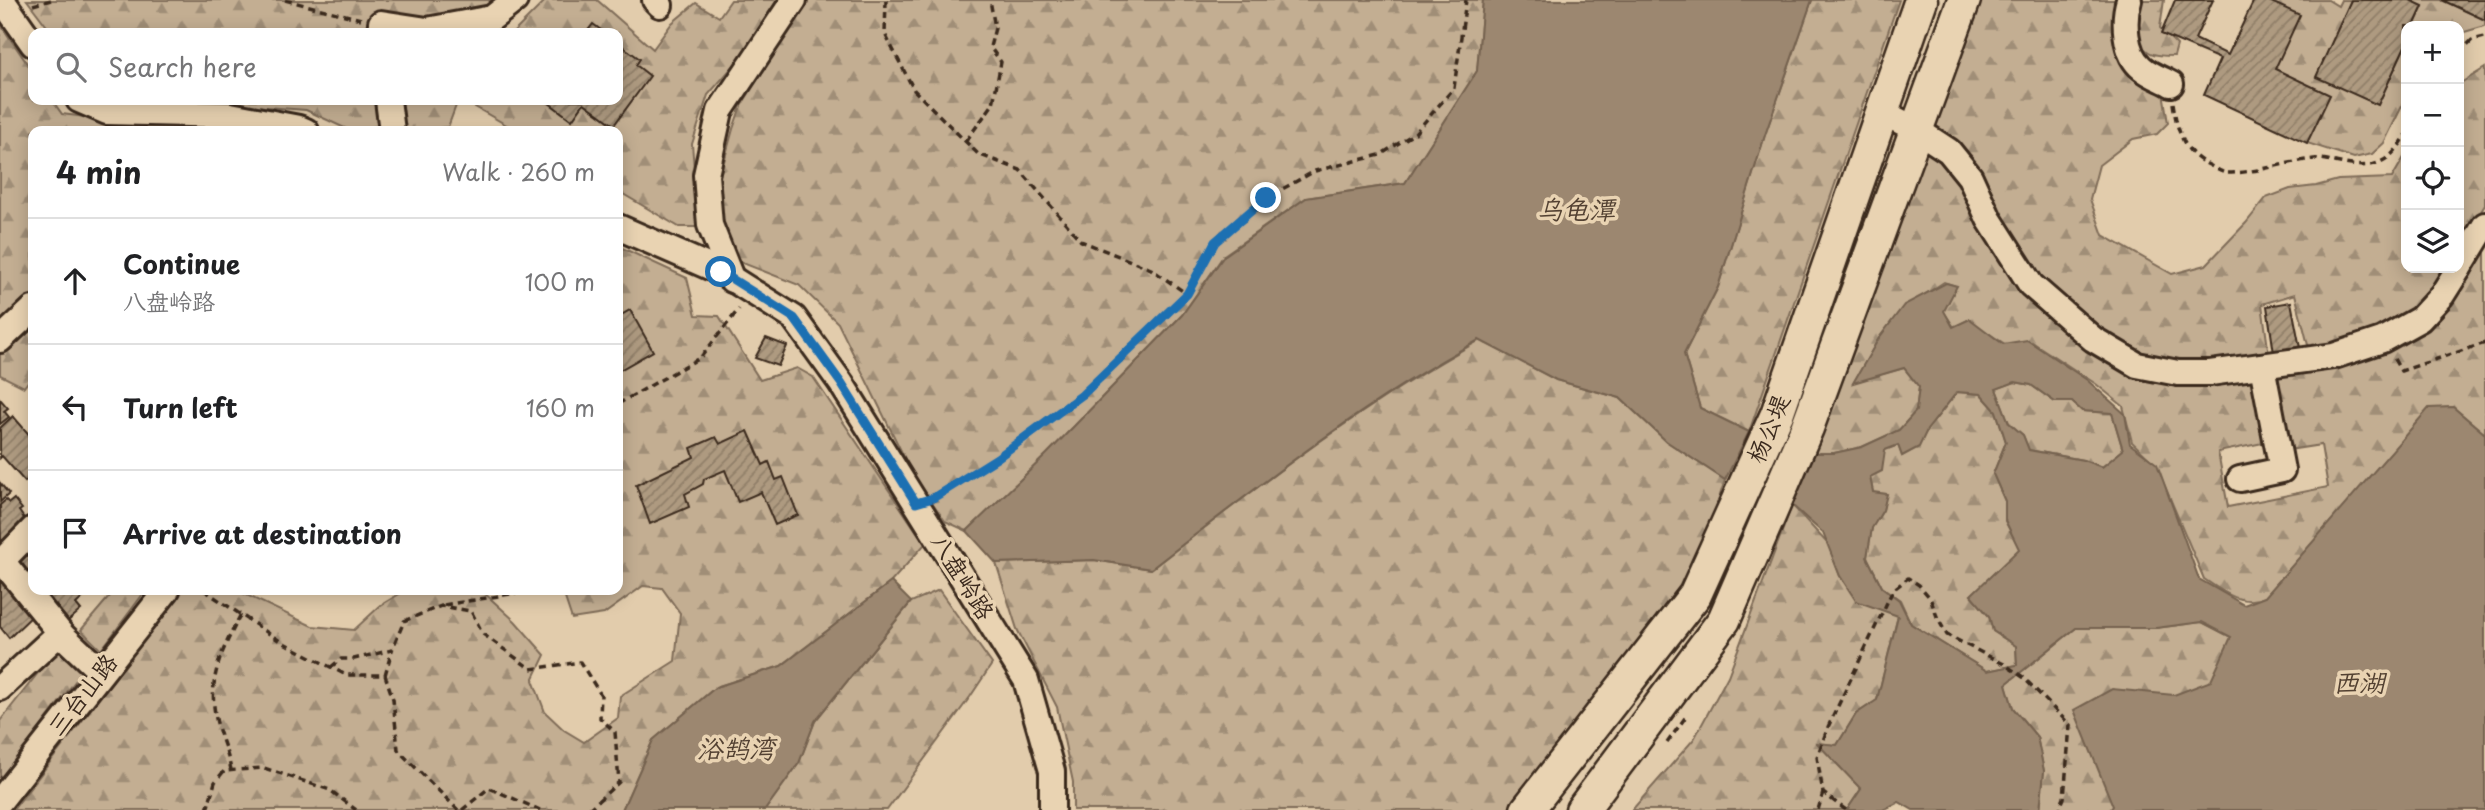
<!DOCTYPE html>
<meta charset="utf-8">
<style>
body{margin:0;font-family:"Playpen Sans","LXGW WenKai TC",sans-serif;background:#f2f2f2;color:#202124}
.controls{position:absolute;right:21px;top:21px;display:grid;overflow:hidden;border-radius:14px;box-shadow:0 4px 18px #0003}
.controls button{width:63px;height:63px;display:grid;place-items:center;padding:0;border:0;border-bottom:2px solid #e0e0e0;background:#fff;color:#202124;font:35px sans-serif}
.stop{position:absolute;width:21px;height:21px;margin:-16px;border:5px solid #1f6fb2;border-radius:50%;background:#fff}
.stop.end{background:#1f6fb2;border-color:#fff;box-shadow:0 2px 7px #0008}
.list{margin:0;padding:0;list-style:none}
h2{display:flex;justify-content:space-between;align-items:center;height:91px;margin:0;padding:0 28px;font-size:30px}
h2 small{font-size:23px;font-weight:400;color:#757577}
.list li{display:grid;grid-template-columns:46px 1fr auto;gap:21px;align-items:center;box-sizing:border-box;height:126px;padding:0 28px;border-top:2px solid #e0e0e0}
.list b{display:block;font-size:26px;white-space:nowrap}
.list p{margin:0;font-size:23px;white-space:nowrap;color:#757577}
.list em{font-size:23px;font-style:normal;color:#757577}
.icon{flex:none;width:38px;height:38px;fill:none;stroke:currentColor;stroke-width:2;stroke-linecap:round;stroke-linejoin:round}
.map{position:relative;flex:none;width:2485px;height:810px;overflow:hidden}
.search{position:absolute;background:#fff;box-shadow:0 4px 18px #0003;left:28px;top:28px;width:595px;height:77px;display:flex;align-items:center;gap:18px;box-sizing:border-box;padding:0 24px;border-radius:14px;color:#757577;font-size:26px}
.panel{position:absolute;background:#fff;box-shadow:0 4px 18px #0003;left:28px;top:126px;width:595px;height:469px;border-radius:14px}
.map>svg:first-child{display:block}
</style>
<div class="map">
<svg width="2485" height="810" viewBox="0 0 2485 810">
<defs>
<pattern id="forest-firs" width="22" height="20" patternUnits="userSpaceOnUse" patternTransform="scale(1.75)"><rect width="22" height="20" fill="#c3ae92"/><path d="M5 1l3.5 6h-7zM16 11l3.5 6h-7z" fill="#a08e77"/></pattern>
<pattern id="building-hatch" width="6" height="6" patternUnits="userSpaceOnUse" patternTransform="scale(1.75)"><rect width="6" height="6" fill="#ae9a80"/><path d="M-1 1l2-2M0 6l6-6M5 7l2-2" fill="none" stroke="#8f7e68"/></pattern>
</defs>
<rect width="100%" height="100%" fill="#e2ccac"/>
<filter id="ink" filterUnits="userSpaceOnUse"><feTurbulence type="fractalNoise" baseFrequency=".0143" numOctaves="2"/><feDisplacementMap in="SourceGraphic" scale="14" xChannelSelector="R" yChannelSelector="G"/><feConvolveMatrix kernelMatrix="1 2 1 2 8 2 1 2 1" color-interpolation-filters="sRGB"/></filter>
<g filter="url(#ink)">
<!-- forest -->
<g fill="url(#forest-firs)" stroke="#7f6c58" stroke-width="2">
<path d="M27 0H498L485 33H52Z"/>
<path d="M546 0H597L653 49 672 23 696 3 719 17 731 0H777L742 56 708 95 692 144 699 227H679L618 191V131H517L463 100H618V33H513Z"/>
<path d="M808 0H1483L1477 71 1405 183 1306 198 1224 255 1182 315 1047 454 967 531 945 521 913 475 838 323 799 285 735 260 721 217 720 176 733 129 741 106Z"/>
<path d="M1812 0H1899L1749 432 1700 408 1684 354 1718 287 1765 135Z"/>
<path d="M1973 0H2120L2119 3 2163 92 2168 123 2157 134 2133 139 2099 165 2090 199 2103 235 2172 274 2206 265 2246 223 2266 198 2290 189 2316 186 2338 180 2392 178 2406 154V268H2446C2439 278 2433 291 2425 301 2400 332 2346 341 2309 349L2295 294 2262 304 2269 356 2179 364 2152 359 2104 336 2043 289 1926 129Z"/>
<path d="M2136 0H2164L2160 28 2177 45 2174 56C2153 56 2148 55 2135 38Z"/>
<path d="M2267 0H2328L2338 6 2341 0H2351L2317 76 2378 105 2406 44V98L2384 143 2372 154 2354 158 2307 143 2329 95 2275 69Z"/>
<path d="M2410 0H2442L2485 20V26L2461 33 2459 26H2414L2423 7Z"/>
<path d="M0 24 33 72V100H52L62 114 111 120 107 131H33V375L24 387 0 375Z"/>
<path d="M2485 68V205L2459 247V84Z"/>
<path d="M173 100H458L448 127 411 131H351L306 110Z"/>
<path d="M1916 144 1945 156 2033 299 2078 343 2097 355 2256 377 2268 442 2218 452 2228 507 2328 487 2321 445 2288 450 2272 378 2279 373 2410 336 2431 325 2485 244V434L2453 407 2429 409 2265 597C2242 607 2223 592 2204 579L2156 465 2132 442 2123 406 2096 384 2032 342 2008 346 1968 320 1954 327 1942 309 1956 286 1944 282 1901 310 1879 338 1854 382 1904 368 1919 387 1916 411 1899 430 1862 447 1834 453H1806Z"/>
<path d="M618 246 687 278 696 315 719 316 760 380 797 368 813 377 925 544 891 582 781 666 716 687 653 740 622 810H13L183 590H236L312 626 354 630 381 605 406 590H481L515 621 545 655 533 680 545 712 564 730 584 742 618 718 620 696 675 661 680 613 662 588 643 586 604 614 572 619 565 598 570 590H618Z"/>
<path d="M1480 340 1556 380 1620 398 1666 441 1725 480 1710 526 1685 592 1512 810H1073V782L1057 707 1017 629 996 563 1094 560 1151 569C1257 487 1362 404 1480 340Z"/>
<path d="M2015 382 2031 385 2055 402H2072L2082 411 2112 413 2123 450 2102 467 2083 460 2029 450 2023 435 2009 423 1996 389Z"/>
<path d="M1957 392 1981 394 1996 411 2006 442 1993 474 2005 501V521L2020 549 1971 595 1989 616 1993 631 2016 646 2017 665 1987 671 1911 624 1900 600 1882 587 1867 557 1872 527 1883 510 1886 494 1873 493 1870 477 1885 450 1898 445 1902 456 1918 447 1927 430Z"/>
<path d="M1792 505 1828 544 1840 576 1898 616 1877 700 1856 714 1837 745 1818 744 1861 789 1847 810H1632L1694 739 1728 676Z"/>
<path d="M115 590H146L101 650 81 630Z"/>
<path d="M939 590 992 664 970 697 887 810H765L799 763 815 721 911 602Z"/>
<path d="M2202 622 2231 637 2233 693 2132 810H2040L2044 771 2037 737 2013 708 2006 684 2076 628H2156Z"/>
<path d="M57 649 82 672 0 781V721Z"/>
</g>
<!-- water -->
<g fill="#9c8770" stroke="#75624f" stroke-width="2" fill-rule="evenodd">
<path d="M1483 0H1812L1765 135 1718 287 1684 354 1700 408 1749 432 1725 480 1666 441 1620 398 1556 380 1479 340C1362 403 1257 487 1151 569L1094 560 996 563 967 531 1047 454 1182 315 1224 256 1306 198 1405 183 1477 71Z"/>
<path d="M1946 283 1957 286 1944 311 1953 327 1970 319 2003 344 2027 340 2087 380 2125 414 2130 444 2157 464 2199 579 2244 605 2265 597 2429 408 2453 407 2485 434V810H2110L2113 806 2074 710 2112 689 2174 695 2211 681 2231 637 2202 622 2156 628H2076L2006 684 2013 708 2037 737 2044 771 2040 810H1913L1899 802 1883 810H1847L1861 789 1817 743 1837 745 1856 714 1877 700 1898 616 1856 601 1840 576 1823 533 1783 497 1806 453H1834L1862 447 1899 430 1916 411 1919 387 1904 368 1853 383 1879 338 1904 305ZM2015 382 2031 385 2055 402H2072L2082 411 2112 413 2123 450 2102 467 2083 460 2029 450 2023 435 2009 423 1996 389ZM1957 392 1981 394 1996 411 2006 442 1993 474 2005 501V520L2019 549 1971 595 1989 616 1993 631 2016 646 2017 665 1987 671 1911 624 1899 600 1882 587 1867 557 1872 528 1883 510 1887 494 1873 492 1870 477 1882 471 1885 450 1898 445 1902 456 1919 447 1927 430Z"/>
<path d="M891 582 911 602 815 721 799 763 765 810H622L653 740 716 687 781 666Z"/>
</g>
<!-- building -->
<g fill="url(#building-hatch)" stroke="#3b2a1e" stroke-width="2">
<path d="M2175 0H2213L2195 39 2228 55 2254 0H2267L2300 15 2275 69 2330 95 2307 143 2204 95 2220 59 2161 34Z"/>
<path d="M2351 0H2410L2423 6 2414 26H2406V44L2378 105 2316 77Z"/>
<path d="M2442 0H2485V20Z"/>
<path d="M593 24 605 33H586Z"/>
<path d="M618 43 640 59 636 65 650 76 614 125 584 103 572 120 545 100H618Z"/>
<path d="M2291 302 2300 348 2274 353 2267 306Z"/>
<path d="M630 310 653 351 618 371V317Z"/>
<path d="M766 338 787 346 778 366 755 358Z"/>
<path d="M0 399 8 408 4 411 9 417 0 424Z"/>
<path d="M13 416 33 439V474L25 482 2 456 0 458V428Z"/>
<path d="M748 431 763 465 769 462 776 480 783 477 798 515 775 525 761 492 738 502 725 470 704 479 703 484 685 494 689 507 650 524 636 485 694 457 691 448 716 437 720 444Z"/>
<path d="M0 483 9 494 0 502Z"/>
<path d="M14 499 22 509 19 511 26 521 1 542 0 505 6 500 9 503Z"/>
<path d="M33 548V579L18 561Z"/>
<path d="M2 581 32 616 9 638 0 627V582Z"/>
<path d="M42 590H91L76 604 81 610 68 621Z"/>
</g>
<g fill="none" stroke-linecap="round" stroke-linejoin="round">
<!-- minor casing -->
<g stroke="#3b2a1e" stroke-width="30">
<g id="minor">
<path d="M2 0 33 44"/>
<path d="M655 0 660 5"/>
<path d="M2129 0C2123 19 2124 54 2142 68 2150 75 2162 79 2171 84"/>
<path d="M381 23 427 30 492 18 515 0"/>
<path d="M79 100 107 112 230 115 299 128 306 131"/>
<path d="M388 100 392 131"/>
<path d="M1882 112 1917 130 1949 151 1970 177 1989 219 2031 285 2093 339 2137 365 2178 373H2210L2334 356 2382 340 2420 319 2442 295 2459 268"/>
<path d="M618 227 721 272 794 318 841 383 1026 680 1052 771V810"/>
<path d="M2459 268 2485 225"/>
<path d="M732 280 710 225 706 175 720 111 794 0"/>
<path d="M0 340 33 309"/>
<path d="M2240 479 2282 470 2262 366"/>
<path d="M33 529 2 561 62 635"/>
<path d="M0 688 51 641 62 635 101 672"/>
<path d="M0 801 167 590"/>
</g>
</g>
<!-- major casing -->
<g stroke="#3b2a1e" stroke-width="37">
<g id="major">
<path d="M1527 810 1695 595 1777 414 1921 0"/>
<path d="M1582 810 1724 620 1807 428 1964 0"/>
</g>
</g>
<!-- path -->
<g stroke="#3b2a1e" stroke-width="3.5" stroke-dasharray="7 5" stroke-linecap="butt">
<path d="M285 0 361 19"/>
<path d="M886 0 885 34 914 90 978 154 1020 170 1081 241 1151 269 1187 294"/>
<path d="M33 5 51 0"/>
<path d="M2459 53 2472 40 2485 37"/>
<path d="M2173 103C2177 130 2183 153 2209 165 2215 168 2222 173 2228 173 2257 173 2285 162 2314 159 2323 158 2330 161 2340 163 2372 170 2390 164 2406 135"/>
<path d="M966 141 993 104 1001 62 990 47 995 28 990 0"/>
<path d="M2394 359 2401 371 2485 343"/>
<path d="M618 404 701 357 739 309"/>
<path d="M937 495 997 458 1082 395 1187 294 1215 242 1266 198 1315 171 1380 155 1415 133 1454 88 1466 0"/>
<path d="M204 590 280 641 346 675H385L393 699 398 750 458 810"/>
<path d="M444 605 522 592 523 590"/>
<path d="M331 667 341 659H354L392 650 404 621 441 606 471 611 483 634 531 669 580 662 601 695 600 718 615 732 619 782 588 810"/>
<path d="M385 675 392 650"/>
<path d="M1667 743 1687 715"/>
<path d="M231 770C228 753 221 739 217 723 206 679 222 651 241 614"/>
<path d="M207 810 215 782 224 771 264 768 330 790 356 810"/>
<path d="M462 810 489 788 540 810"/>
<path d="M1818 810 1823 793"/>
<path d="M1846 810 1823 793 1817 757 1828 727 1893 590 1908 578 1919 585 1930 598 1938 619 1947 635 2004 664 2023 677 2070 725 2064 798 2059 810"/>
</g>
<!-- minor -->
<use href="#minor" stroke="#e9d3b2" stroke-width="24"/>
<!-- major -->
<use href="#major" stroke="#e9d3b2" stroke-width="32"/>
</g>
</g>
<g fill="none" stroke-linecap="round" stroke-linejoin="round" filter="url(#ink)">
<!-- route -->
<path stroke="#1f6fb2" stroke-width="9" d="M721 272 794 318 841 383 916 503 933 498 997 458 1082 395 1187 294 1215 242 1266 198"/>
</g>
<g text-anchor="middle" stroke-width="7" stroke-linejoin="round" paint-order="stroke">
<!-- street labels -->
<g font-size="24" fill="#3b2a1e" stroke="#e9d3b2">
<text transform="translate(1769 429) rotate(-67)" y="8">杨公堤</text>
<text transform="translate(962 577) rotate(58)" y="8">八盘岭路</text>
<text transform="translate(83 695) rotate(-52)" y="8">三台山路</text>
</g>
<!-- water labels -->
<g font-size="26" font-style="italic" fill="#534132" stroke="#e9d3b2">
<text x="1576" y="219">乌龟潭</text>
<text x="2359" y="692">西湖</text>
<text x="736" y="758">浴鹄湾</text>
</g>
</g>
</svg>
<div class="controls">
<button>+</button>
<button>−</button>
<button><svg class="icon" aria-label="locate" viewBox="0 0 24 24"><circle cx="12" cy="12" r="6"/><path d="M12 2v4M12 18v4M2 12h4M18 12h4"/></svg></button>
<button><svg class="icon" aria-label="layers" viewBox="0 0 24 24"><path d="M12 4l9 5-9 5-9-5zM3 14l9 5 9-5"/></svg></button>
</div>
<div class="stop" style="left:721px;top:272px"></div>
<div class="stop end" style="left:1266px;top:198px"></div>
<div class="search"><svg class="icon" aria-label="search" viewBox="0 0 24 24"><circle cx="10" cy="10" r="6"/><path d="M15 15l6 6"/></svg>Search here</div>
<section class="panel">
<h2>4 min<small>Walk · 260 m</small></h2>
<ul class="list">
<li><svg class="icon" aria-label="ahead" viewBox="0 0 24 24"><path d="M12 20V5M6 11l6-6 6 6"/></svg><div><b>Continue</b><p>八盘岭路</p></div><em>100 m</em></li>
<li><svg class="icon" aria-label="left" viewBox="0 0 24 24"><path d="M17 20v-9H6M10 6l-5 5 5 5"/></svg><div><b>Turn left</b></div><em>160 m</em></li>
<li><svg class="icon" aria-label="arrive" viewBox="0 0 24 24"><path d="M6 21V4h12l-3 4 3 4H6"/></svg><div><b>Arrive at destination</b></div></li>
</ul>
</section>
</div>
